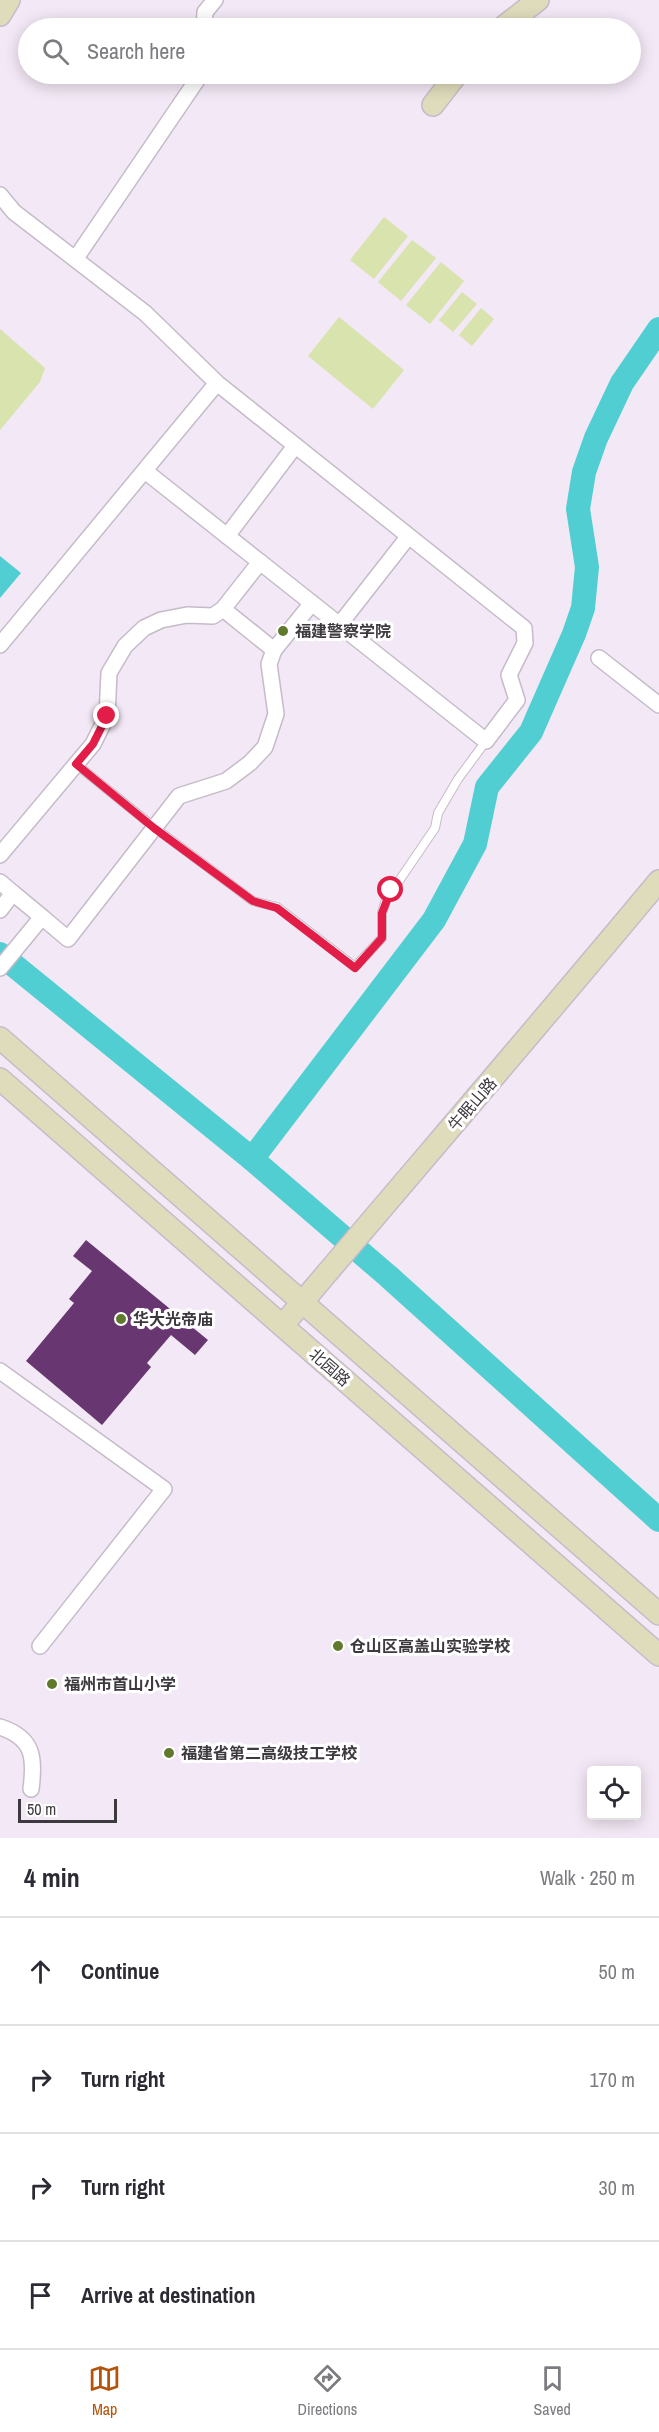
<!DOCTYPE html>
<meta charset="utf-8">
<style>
body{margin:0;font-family:"Archivo Narrow","Noto Sans SC",sans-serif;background:#f2f2f3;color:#2b2b33}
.controls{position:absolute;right:18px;bottom:18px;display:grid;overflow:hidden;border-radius:6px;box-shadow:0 3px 15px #0003}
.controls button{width:54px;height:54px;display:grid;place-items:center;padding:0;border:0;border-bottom:2px solid #e1e1e2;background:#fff;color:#2b2b33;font:30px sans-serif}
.scale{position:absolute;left:18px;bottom:15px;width:99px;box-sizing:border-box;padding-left:6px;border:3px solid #3e393e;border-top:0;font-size:16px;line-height:21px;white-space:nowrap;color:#3e393e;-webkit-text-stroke:4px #fff;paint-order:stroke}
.stop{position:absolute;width:18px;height:18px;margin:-14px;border:4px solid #e11d48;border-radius:50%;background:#fff}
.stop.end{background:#e11d48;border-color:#fff;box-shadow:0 2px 6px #0008}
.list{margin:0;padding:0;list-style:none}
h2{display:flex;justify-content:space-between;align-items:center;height:78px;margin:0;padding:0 24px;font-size:26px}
h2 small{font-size:20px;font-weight:400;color:#7c7c81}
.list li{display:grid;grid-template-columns:39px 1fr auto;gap:18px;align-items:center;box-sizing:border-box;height:108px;padding:0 24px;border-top:2px solid #e1e1e2}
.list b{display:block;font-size:22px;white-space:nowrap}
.list em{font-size:20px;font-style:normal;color:#7c7c81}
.icon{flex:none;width:33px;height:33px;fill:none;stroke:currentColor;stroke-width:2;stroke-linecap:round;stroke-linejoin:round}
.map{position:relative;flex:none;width:659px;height:1838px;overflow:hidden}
.search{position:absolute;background:#fff;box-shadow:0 3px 15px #0003;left:18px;right:18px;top:18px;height:66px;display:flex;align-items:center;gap:15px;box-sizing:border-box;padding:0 21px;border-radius:33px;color:#7c7c81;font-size:22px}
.sheet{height:510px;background:#fff}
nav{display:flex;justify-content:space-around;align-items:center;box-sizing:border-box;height:84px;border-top:2px solid #e1e1e2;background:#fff;font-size:16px;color:#7c7c81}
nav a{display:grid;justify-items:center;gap:3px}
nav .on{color:#b45309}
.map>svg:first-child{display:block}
</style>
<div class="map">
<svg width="659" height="1838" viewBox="0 0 659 1838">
<rect width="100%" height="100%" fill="#f3e8f5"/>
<!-- green -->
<g fill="#d9e3ad">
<path d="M384 217 408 236 374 279 350 260Z"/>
<path d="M412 240 436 258 401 301 378 282Z"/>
<path d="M441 262 464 281 430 324 406 305Z"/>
<path d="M462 292 477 304 453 332 439 320Z"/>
<path d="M481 308 494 319 472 346 459 335Z"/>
<path d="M339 317 404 370 373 409 308 356Z"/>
<path d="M0 329 45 368 40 382 0 430Z"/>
</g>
<!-- water -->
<path fill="#51ced1" d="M0 556 21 573 0 598Z"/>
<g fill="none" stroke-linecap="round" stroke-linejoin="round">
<!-- river -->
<g stroke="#51ced1" stroke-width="24">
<path d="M0 954 252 1159 388 1276 659 1520"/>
<path d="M252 1159 434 920 475 844 487 787 531 732 574 634 583 608 587 567 578 509 584 472 596 438 622 383 659 329"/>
</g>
</g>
<!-- building -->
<path fill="#683670" d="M86 1240 208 1340 195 1355 171 1335 147 1363 151 1367 102 1425 26 1361 74 1303 69 1299 92 1271 73 1256Z"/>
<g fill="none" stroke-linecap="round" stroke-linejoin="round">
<!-- lane casing -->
<g stroke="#c6bbc8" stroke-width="10">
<path id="lane" d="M76 764 155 828 253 901 277 907 355 967 382 938V913L386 900 435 828 438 813 458 779 486 741"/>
</g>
<!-- street casing -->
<g stroke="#c6bbc8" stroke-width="18">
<g id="street">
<path d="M204 28 205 12 215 0"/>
<path d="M0 195 14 212 145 313 217 383 524 628 525 643 509 675 517 700 486 741 260 562"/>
<path d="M76 258 201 74"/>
<path d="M227 536 295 446"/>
<path d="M223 609 274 650 312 603"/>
<path d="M340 624 408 537"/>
<path d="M0 645 217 383"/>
<path d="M599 658 659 705"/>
<path d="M0 855 93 744 107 716 109 673 125 646 144 628 161 620 187 615 213 616 223 609 260 562 145 471"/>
<path d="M0 882 13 893 0 910"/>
<path d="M13 893 42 917"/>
<path d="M0 968 42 917 68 939 179 796 226 781 250 763 265 747 276 714 269 664 274 650"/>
<path d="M0 1371 164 1489 40 1646"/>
<path d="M0 1727C34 1738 35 1758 31 1789"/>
</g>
</g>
<!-- secondary casing -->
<g stroke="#c6bbc8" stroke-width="24">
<g id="secondary">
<path d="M0 15 9 0"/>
<path d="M502 28 538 0"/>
<path d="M433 105 457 74"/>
<path d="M0 1038 659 1614"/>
<path d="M0 1079 659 1655"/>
<path d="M283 1325C408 1177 535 1030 659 881"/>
</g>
</g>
<!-- lane -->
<use href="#lane" stroke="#fff" stroke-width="8"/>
<!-- street -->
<use href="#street" stroke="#fff" stroke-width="15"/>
<!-- secondary -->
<use href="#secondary" stroke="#dfdcbc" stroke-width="21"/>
</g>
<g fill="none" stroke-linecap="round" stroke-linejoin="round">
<!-- route -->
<path stroke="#e11d48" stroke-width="8" d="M107 716 93 744 76 764 154 828 253 901 277 908 355 968 382 938V913L391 890"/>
</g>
<!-- markers -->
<g fill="#607a2d" stroke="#fff" stroke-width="2">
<circle cx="283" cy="631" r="6"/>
<circle cx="121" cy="1319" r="6"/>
<circle cx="338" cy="1646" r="6"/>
<circle cx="52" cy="1684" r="6"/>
<circle cx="169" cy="1753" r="6"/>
</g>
<g text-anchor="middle" stroke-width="6" stroke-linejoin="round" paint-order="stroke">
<!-- poi labels -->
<g font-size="16" font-weight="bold" fill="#3e393e" stroke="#fff" text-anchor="start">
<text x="295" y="637">福建警察学院</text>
<text x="133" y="1325">华大光帝庙</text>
<text x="350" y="1652">仓山区高盖山实验学校</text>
<text x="64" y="1690">福州市首山小学</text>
<text x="181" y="1759">福建省第二高级技工学校</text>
</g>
<!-- street labels -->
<g font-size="16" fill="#3e393e" stroke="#fff">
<text transform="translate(472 1104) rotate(-49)" y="6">牛眠山路</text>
<text transform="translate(330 1367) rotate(41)" y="6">北园路</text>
</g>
</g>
</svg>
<div class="controls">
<button><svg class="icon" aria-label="locate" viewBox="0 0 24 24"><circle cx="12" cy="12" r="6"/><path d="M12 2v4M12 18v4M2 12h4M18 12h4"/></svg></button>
</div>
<div class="scale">50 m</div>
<div class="stop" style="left:391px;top:890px"></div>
<div class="stop end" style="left:107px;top:716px"></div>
<div class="search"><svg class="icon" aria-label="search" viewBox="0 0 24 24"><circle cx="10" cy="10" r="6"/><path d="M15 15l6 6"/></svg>Search here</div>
</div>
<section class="sheet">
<h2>4 min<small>Walk · 250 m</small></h2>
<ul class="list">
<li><svg class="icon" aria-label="ahead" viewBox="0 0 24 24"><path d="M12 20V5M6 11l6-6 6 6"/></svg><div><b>Continue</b></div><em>50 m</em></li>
<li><svg class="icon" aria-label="right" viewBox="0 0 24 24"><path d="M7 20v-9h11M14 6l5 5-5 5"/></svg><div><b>Turn right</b></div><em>170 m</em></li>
<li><svg class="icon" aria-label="right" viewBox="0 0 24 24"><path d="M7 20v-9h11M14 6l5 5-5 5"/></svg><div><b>Turn right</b></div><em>30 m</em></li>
<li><svg class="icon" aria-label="arrive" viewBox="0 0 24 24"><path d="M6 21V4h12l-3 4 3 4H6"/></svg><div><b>Arrive at destination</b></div></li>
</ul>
</section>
<nav>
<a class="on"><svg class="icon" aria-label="map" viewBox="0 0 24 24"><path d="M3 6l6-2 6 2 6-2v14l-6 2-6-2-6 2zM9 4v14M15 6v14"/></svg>Map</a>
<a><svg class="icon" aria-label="directions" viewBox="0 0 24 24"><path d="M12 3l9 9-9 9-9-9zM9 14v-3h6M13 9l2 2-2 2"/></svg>Directions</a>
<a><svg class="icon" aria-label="saved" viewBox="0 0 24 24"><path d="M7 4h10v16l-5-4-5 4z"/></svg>Saved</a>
</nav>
